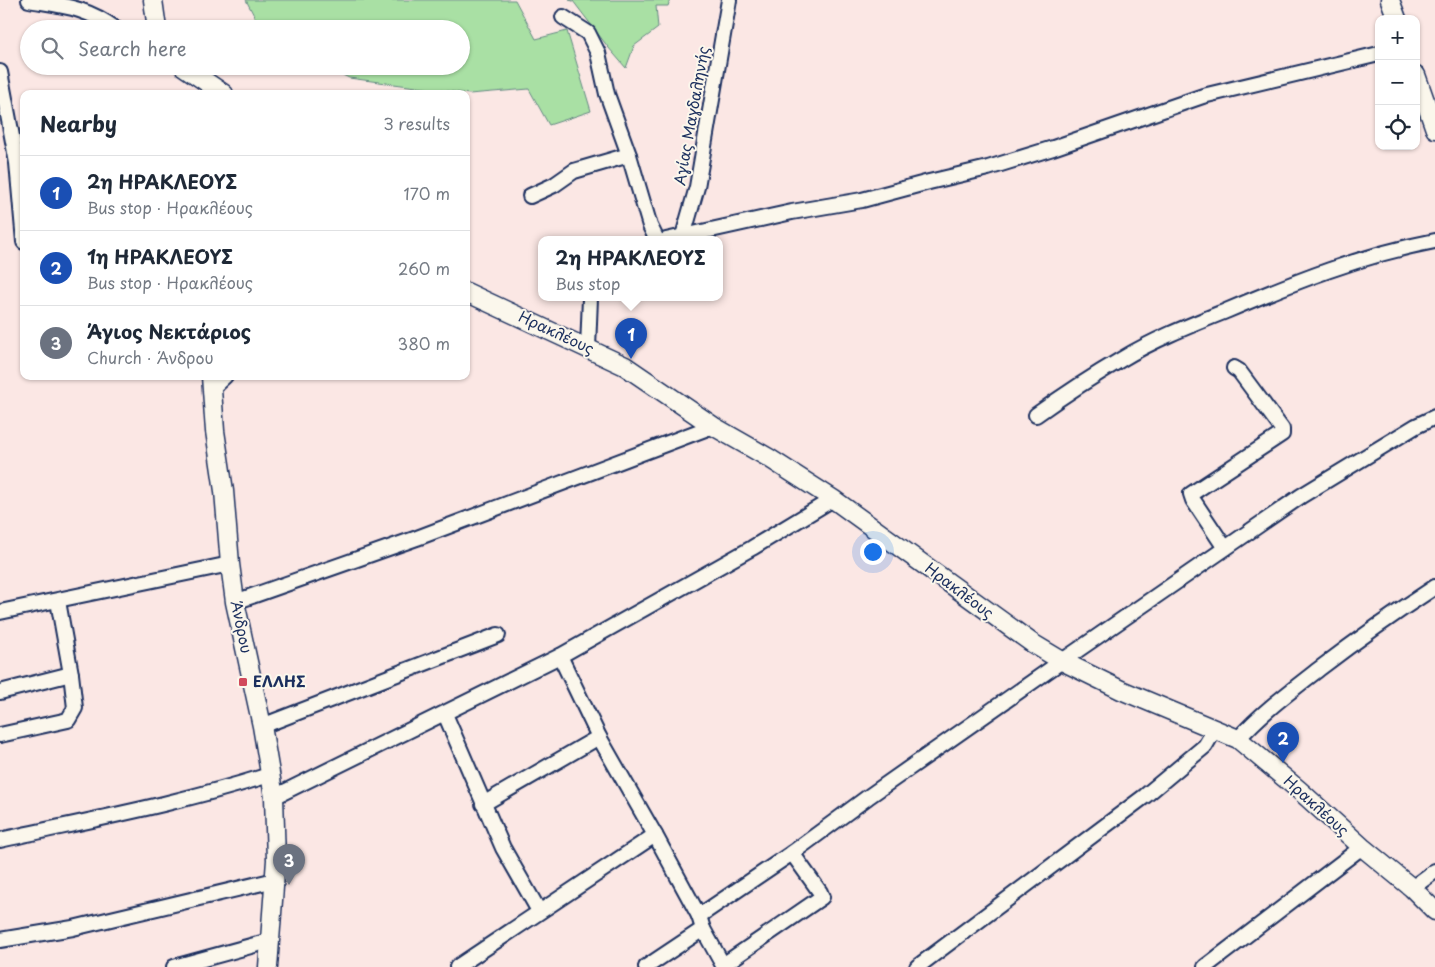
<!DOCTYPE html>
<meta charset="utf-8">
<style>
body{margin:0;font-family:"Playpen Sans",sans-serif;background:#f2f2f3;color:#1f2937}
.controls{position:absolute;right:15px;top:15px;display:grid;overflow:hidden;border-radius:10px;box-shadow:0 1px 4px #0004}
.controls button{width:45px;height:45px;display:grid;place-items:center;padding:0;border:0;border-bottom:1px solid #e0e1e3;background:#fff;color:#1f2937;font:25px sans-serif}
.you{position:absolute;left:872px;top:551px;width:18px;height:18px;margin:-12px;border:4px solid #fff;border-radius:50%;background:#1a73e8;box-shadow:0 0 0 8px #1a73e833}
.badge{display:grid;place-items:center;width:32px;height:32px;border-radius:50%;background:#7c3aed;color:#fff;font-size:16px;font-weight:700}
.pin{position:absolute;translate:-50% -41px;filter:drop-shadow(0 1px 2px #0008)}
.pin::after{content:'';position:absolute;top:26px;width:18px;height:15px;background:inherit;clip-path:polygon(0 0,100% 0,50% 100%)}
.popup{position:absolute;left:538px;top:236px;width:185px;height:65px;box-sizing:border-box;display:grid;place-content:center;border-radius:10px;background:#fff;filter:drop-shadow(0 1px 4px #0005);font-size:16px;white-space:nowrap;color:#747a83}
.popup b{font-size:19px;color:#1f2937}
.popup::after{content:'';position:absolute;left:50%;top:100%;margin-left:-10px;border:10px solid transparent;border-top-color:#fff}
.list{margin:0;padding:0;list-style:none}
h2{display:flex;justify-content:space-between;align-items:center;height:65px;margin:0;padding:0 20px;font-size:21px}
h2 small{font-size:16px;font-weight:400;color:#747a83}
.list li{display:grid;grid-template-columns:32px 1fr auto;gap:15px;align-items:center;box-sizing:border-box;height:75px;padding:0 20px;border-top:1px solid #e0e1e3}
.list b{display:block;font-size:19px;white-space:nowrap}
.list p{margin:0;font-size:16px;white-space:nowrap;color:#747a83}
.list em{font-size:16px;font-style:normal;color:#747a83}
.icon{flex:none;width:28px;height:28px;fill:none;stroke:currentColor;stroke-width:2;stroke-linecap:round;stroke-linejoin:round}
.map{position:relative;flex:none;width:1435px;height:967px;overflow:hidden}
.search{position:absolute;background:#fff;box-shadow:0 1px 4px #0004;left:20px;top:20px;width:450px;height:55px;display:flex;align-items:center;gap:12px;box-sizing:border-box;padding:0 18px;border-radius:28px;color:#747a83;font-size:19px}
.panel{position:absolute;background:#fff;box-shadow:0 1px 4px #0004;left:20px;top:90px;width:450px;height:290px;border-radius:10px}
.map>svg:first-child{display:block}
</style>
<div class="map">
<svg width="1435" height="967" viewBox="0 0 1435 967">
<rect width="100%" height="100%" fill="#fbe7e4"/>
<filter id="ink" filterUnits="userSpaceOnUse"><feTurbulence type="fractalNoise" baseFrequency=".02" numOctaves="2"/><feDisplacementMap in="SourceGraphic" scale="10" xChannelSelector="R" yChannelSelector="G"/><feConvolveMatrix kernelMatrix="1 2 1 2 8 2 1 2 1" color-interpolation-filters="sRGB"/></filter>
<g filter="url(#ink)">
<!-- green -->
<g fill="#a9e0a4" stroke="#628881">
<path d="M246 0H515L536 39 567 31 591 111 549 125 529 89 469 94 349 78 324 66H461V29H261Z"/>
<path d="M569 0H670L668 6H656L658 28 634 46 626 68 608 47 573 1Z"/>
</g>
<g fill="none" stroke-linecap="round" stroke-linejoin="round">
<!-- minor casing -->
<g stroke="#1b2f5e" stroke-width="18">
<g id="minor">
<path d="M29 0C64 6 86 7 116 29"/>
<path d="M563 17 588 33 598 53 607 94 629 155 650 226 657 240"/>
<path d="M0 72 17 163 24 242"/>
<path d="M530 196 554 185 574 171 629 155"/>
<path d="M683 236 697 187 729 0"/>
<path d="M666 240 792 212 862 200 929 182 988 168 1053 148 1203 96 1379 54"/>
<path d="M588 348 590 298"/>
<path d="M211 389 225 376"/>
<path d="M1036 415C1064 395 1093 376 1122 359 1155 339 1191 325 1226 311 1294 282 1362 255 1435 241"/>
<path d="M1225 548 1193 500 1191 494 1282 434V429L1239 371 1234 368"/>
<path d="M235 602 417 538 713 426"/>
<path d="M0 612 230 564"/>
<path d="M560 656 599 737 655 835 699 916 703 929 724 967"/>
<path d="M0 692 71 674"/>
<path d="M445 714 503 848 539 911"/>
<path d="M262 726 498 635"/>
<path d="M0 735 68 720 75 708 71 674 58 601"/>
<path d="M1238 739C1262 712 1291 691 1319 669 1357 640 1395 613 1435 587"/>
<path d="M274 797 560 656 752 548 833 499"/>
<path d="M483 804 599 737"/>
<path d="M0 840C90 820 181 803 269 775"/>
<path d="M1412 888 1435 871"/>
<path d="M699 916 792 853 868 797 1062 661 1301 496 1416 426 1435 417"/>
<path d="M0 940 73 928 275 880"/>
<path d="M723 965 822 897 820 892 792 853"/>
<path d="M174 967 269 941"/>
<path d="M457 967 655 835"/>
<path d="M646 967 703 929"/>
<path d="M917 967 1145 796 1205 746 1215 729"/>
<path d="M1205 967 1362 847"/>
</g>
</g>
<!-- tertiary casing -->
<g stroke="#1b2f5e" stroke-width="21">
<g id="tertiary">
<path d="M153 0 157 29"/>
<path d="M1390 0 1397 19"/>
<path d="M183 66 224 94"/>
<path d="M1416 75 1435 129"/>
<path d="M466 292 625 366 713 426 769 458 833 499 1032 643 1062 661 1121 690 1238 739 1299 790 1362 847 1412 888 1435 911"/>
<path d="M211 376 215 431 224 491 230 564 235 602 262 726 274 797 276 860 268 967"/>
</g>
</g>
<!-- minor -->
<use href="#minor" stroke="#fbf7ec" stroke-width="14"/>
<!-- tertiary -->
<use href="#tertiary" stroke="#fbf7ec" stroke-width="18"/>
</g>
</g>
<!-- markers -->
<rect fill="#d1495b" stroke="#fbf7ec" stroke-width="2" x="238" y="677" width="10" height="10" rx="2.5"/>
<g text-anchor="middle" stroke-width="4" stroke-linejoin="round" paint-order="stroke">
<!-- street labels -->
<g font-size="15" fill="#1b2f5e" stroke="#fbf7ec">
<text transform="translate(692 116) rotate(-80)" y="5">Αγίας Μαγδαληνής</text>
<text transform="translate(556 333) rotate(25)" y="5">Ηρακλέους</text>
<text transform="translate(959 591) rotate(37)" y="5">Ηρακλέους</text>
<text transform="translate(241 627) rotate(78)" y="5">Άνδρου</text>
<text transform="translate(1316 806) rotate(42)" y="5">Ηρακλέους</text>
</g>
<!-- poi labels -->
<g font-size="15" font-weight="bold" fill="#1b2f5e" stroke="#fbf7ec" text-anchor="start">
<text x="253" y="687">ΕΛΛΗΣ</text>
</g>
</g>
</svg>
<div class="controls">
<button>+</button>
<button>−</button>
<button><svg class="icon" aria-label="locate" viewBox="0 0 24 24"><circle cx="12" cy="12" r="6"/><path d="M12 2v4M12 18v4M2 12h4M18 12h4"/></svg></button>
</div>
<div class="you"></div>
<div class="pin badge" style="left:631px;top:359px;background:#1a4fb4">1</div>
<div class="popup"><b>2η ΗΡΑΚΛΕΟΥΣ</b>Bus stop</div>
<div class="pin badge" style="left:1283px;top:763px;background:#1a4fb4">2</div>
<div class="pin badge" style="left:289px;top:885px;background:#6b7280">3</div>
<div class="search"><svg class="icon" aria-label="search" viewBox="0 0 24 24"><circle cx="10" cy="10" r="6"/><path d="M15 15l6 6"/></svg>Search here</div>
<section class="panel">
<h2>Nearby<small>3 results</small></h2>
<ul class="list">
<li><span class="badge" style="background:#1a4fb4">1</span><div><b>2η ΗΡΑΚΛΕΟΥΣ</b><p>Bus stop · Ηρακλέους</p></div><em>170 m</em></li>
<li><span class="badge" style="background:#1a4fb4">2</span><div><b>1η ΗΡΑΚΛΕΟΥΣ</b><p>Bus stop · Ηρακλέους</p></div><em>260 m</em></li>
<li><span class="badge" style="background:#6b7280">3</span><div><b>Άγιος Νεκτάριος</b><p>Church · Άνδρου</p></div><em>380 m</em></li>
</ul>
</section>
</div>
